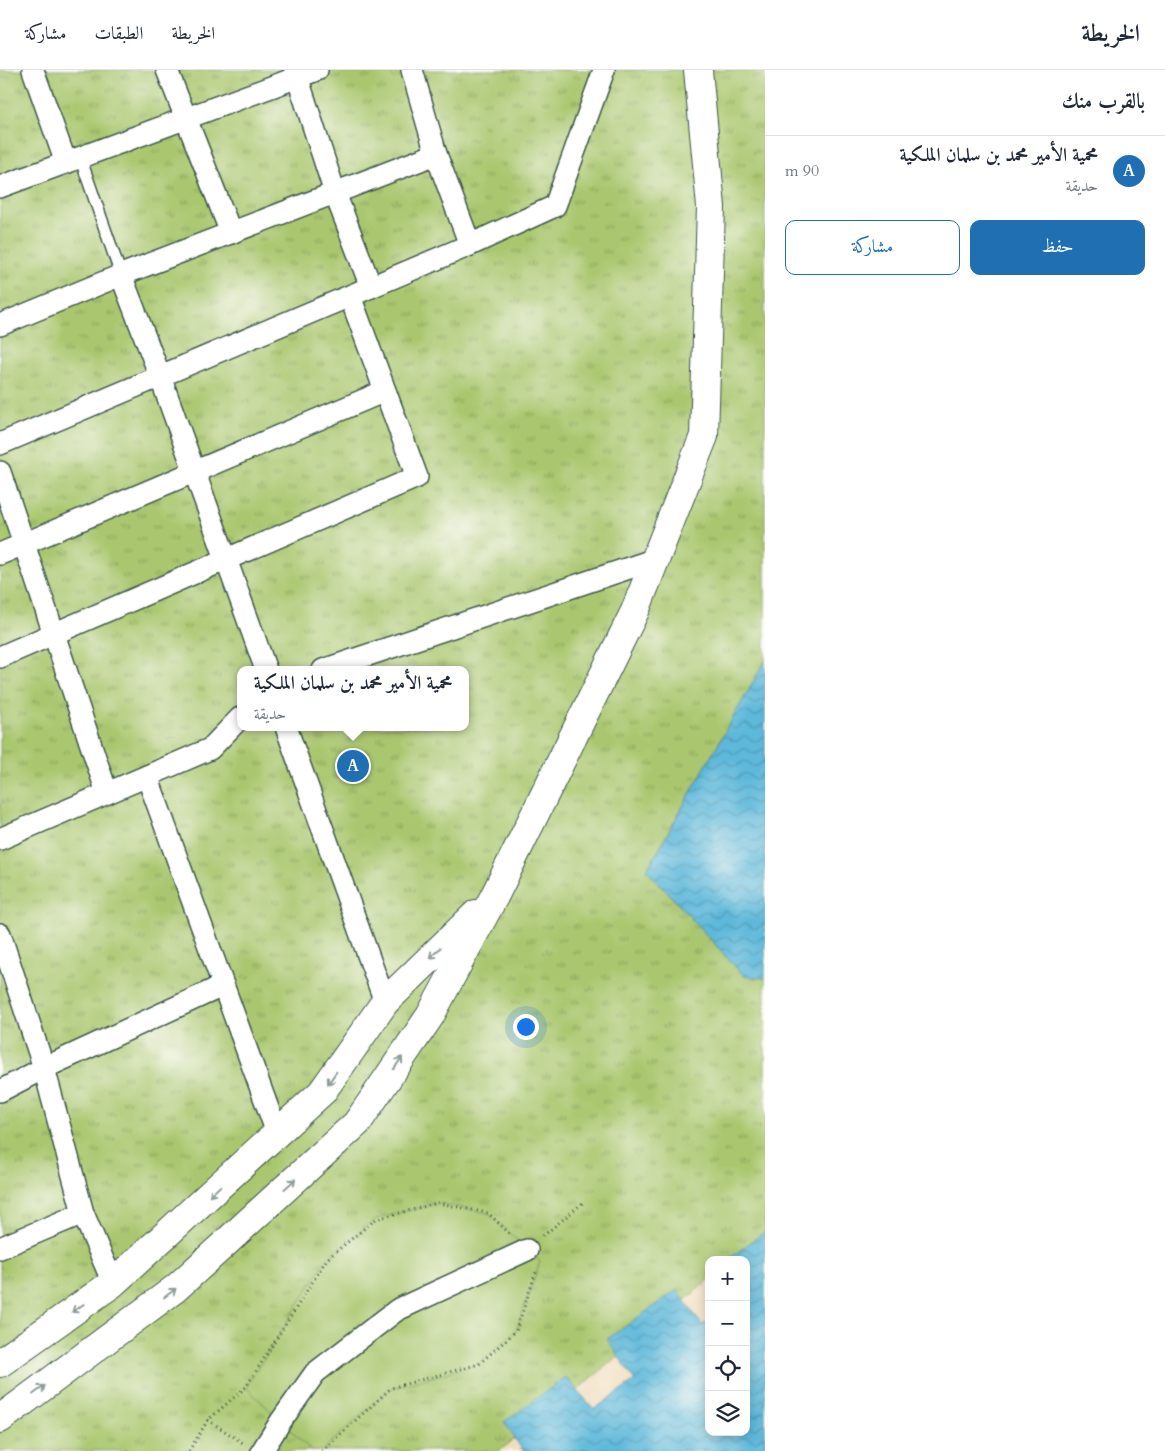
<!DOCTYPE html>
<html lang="ar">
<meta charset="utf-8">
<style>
body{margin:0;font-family:Cardo,Amiri,serif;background:#f2f2f3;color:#1f2937;direction:rtl}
.controls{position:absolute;right:15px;bottom:15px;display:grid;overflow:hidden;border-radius:10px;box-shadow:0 2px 12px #0003}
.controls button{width:45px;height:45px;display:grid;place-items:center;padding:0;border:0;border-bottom:1px solid #e0e1e3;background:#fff;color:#1f2937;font:25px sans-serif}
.you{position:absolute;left:525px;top:956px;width:18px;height:18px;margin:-12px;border:4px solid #fff;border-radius:50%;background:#1a73e8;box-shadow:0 0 0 8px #1a73e833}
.badge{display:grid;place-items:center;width:32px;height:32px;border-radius:50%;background:#1f6fb2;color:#fff;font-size:16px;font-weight:700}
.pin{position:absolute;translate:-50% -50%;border:2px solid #fff;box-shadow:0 1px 5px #0006}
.popup{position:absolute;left:237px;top:596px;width:232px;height:65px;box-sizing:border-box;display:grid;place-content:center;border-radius:10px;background:#fff;filter:drop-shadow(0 1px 4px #0005);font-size:16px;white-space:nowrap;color:#747a83}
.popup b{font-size:19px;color:#1f2937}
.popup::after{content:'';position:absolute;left:50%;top:100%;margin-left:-10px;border:10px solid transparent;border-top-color:#fff}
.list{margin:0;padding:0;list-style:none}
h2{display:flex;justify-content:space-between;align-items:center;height:65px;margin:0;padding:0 20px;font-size:21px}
h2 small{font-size:16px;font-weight:400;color:#747a83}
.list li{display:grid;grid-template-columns:32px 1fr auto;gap:15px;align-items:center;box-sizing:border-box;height:70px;padding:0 20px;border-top:1px solid #e0e1e3}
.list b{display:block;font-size:19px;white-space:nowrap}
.list p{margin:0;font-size:16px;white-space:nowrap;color:#747a83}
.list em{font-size:16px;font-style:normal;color:#747a83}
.actions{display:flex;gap:10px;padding:15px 20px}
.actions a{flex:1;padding:11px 0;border:1px solid #1f6fb2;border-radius:10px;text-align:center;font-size:18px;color:#1f6fb2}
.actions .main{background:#1f6fb2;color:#fff}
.icon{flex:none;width:28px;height:28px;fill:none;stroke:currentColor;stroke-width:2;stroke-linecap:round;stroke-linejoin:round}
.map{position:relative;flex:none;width:765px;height:1381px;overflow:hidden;direction:ltr}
header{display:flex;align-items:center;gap:30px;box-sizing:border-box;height:70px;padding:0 25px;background:#fff;border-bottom:1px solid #e0e1e3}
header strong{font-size:24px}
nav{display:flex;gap:28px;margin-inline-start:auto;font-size:18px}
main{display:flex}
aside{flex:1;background:#fff}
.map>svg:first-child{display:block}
</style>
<header>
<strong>الخريطة</strong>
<nav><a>الخريطة</a><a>الطبقات</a><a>مشاركة</a></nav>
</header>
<main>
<aside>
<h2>بالقرب منك<small></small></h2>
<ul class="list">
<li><span class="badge">A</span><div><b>محمية الأمير محمد بن سلمان الملكية</b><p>حديقة</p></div><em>90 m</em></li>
</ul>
<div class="actions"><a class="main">حفظ</a><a>مشاركة</a></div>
</aside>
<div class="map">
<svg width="765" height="1381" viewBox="0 0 765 1381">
<defs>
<pattern id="park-tufts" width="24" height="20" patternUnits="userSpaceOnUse" patternTransform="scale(1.25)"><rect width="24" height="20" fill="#aac76f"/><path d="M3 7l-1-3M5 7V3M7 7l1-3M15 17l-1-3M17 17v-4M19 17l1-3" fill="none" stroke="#8aa35c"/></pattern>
<pattern id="water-waves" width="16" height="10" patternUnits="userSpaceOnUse" patternTransform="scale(1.25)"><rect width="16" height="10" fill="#5db8da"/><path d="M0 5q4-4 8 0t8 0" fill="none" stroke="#4c97b2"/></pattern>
</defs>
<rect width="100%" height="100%" fill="#fdfcf7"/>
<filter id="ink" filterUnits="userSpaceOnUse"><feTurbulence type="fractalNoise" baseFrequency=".02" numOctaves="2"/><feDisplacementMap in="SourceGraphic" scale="10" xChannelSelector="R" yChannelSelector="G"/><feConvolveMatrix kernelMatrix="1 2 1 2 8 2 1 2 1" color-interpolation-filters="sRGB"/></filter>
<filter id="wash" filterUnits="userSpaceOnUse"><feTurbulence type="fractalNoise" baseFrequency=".0096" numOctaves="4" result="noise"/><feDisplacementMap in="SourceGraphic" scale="20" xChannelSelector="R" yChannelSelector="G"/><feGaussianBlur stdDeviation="1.12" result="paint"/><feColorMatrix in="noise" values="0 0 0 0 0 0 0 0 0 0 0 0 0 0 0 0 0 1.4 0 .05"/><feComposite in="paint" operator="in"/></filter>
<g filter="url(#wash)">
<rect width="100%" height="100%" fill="#f1debf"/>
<!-- park -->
<path fill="url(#park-tufts)" stroke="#648252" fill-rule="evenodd" d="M0 0H765V591L647 800 744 906 765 908V1164L733 1190H709V1210L569 1327 499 1381H0ZM240 600H466V657H240Z"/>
<!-- garden -->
<path fill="#aac76f" stroke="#648252" d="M438 1133 488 1143 540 1192 516 1261 479 1294 391 1318 322 1381H312L246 1317 327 1189 376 1149Z"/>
<!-- water -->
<g fill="url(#water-waves)" stroke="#3e7a87">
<path d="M765 591V908L744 906 647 800Z"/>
<path d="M765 1161V1381H523L504 1352 566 1307 594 1339 635 1311 607 1269 677 1220 702 1255 709 1251V1362H746V1226L753 1221 746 1211V1190H731L730 1188Z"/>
</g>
</g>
<g filter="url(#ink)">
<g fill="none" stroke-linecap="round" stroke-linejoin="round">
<!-- lane casing -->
<g stroke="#3e5549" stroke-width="14">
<path id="lane" d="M80 87 121 205"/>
</g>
<!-- street casing -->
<g stroke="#3e5549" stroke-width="24">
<g id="street">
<path d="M33 0 66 93"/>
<path d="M167 0 231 163"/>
<path d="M295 0 335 123 371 217"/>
<path d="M412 0 436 84 470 175"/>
<path d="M0 117 317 0"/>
<path d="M121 205 160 306 266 600"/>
<path d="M0 255 121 205 436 84"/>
<path d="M0 374 470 175 555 136 604 0"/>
<path d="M0 402 107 723"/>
<path d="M0 484 385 321"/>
<path d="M0 587 417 407 350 226"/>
<path d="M323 600 656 489"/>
<path d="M286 657 385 932"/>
<path d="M147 706 277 1063"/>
<path d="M0 769 210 679 240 648"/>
<path d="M0 864 44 998 83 1143 113 1213"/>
<path d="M0 1021 44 998 222 916"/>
<path d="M0 1178 83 1143"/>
<path d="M262 1381 281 1351 315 1303 397 1240 527 1180"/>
</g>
</g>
<!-- secondary casing -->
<g stroke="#3e5549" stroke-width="30">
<g id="secondary">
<path d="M0 1293 113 1213 322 1022 385 932 476 844"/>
<path d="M0 1349 176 1218 357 1053 430 946 495 825 635 541 704 366 711 137 698 0"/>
</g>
</g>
<!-- path -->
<g stroke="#3e5549" stroke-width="3" stroke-dasharray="1 4" stroke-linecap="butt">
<path d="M543 1166 585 1131"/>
<path d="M208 1350 243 1373"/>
<path d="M189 1381 208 1350 246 1317 327 1189 376 1149 438 1133 488 1143 510 1164"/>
<path d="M322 1381 391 1318 479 1294 516 1261 537 1199"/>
</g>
<!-- lane -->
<use href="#lane" stroke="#fff" stroke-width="11"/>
<!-- street -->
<use href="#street" stroke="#fff" stroke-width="21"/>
<!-- secondary -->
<use href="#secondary" stroke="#fff" stroke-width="28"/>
</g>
<!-- one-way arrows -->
<defs><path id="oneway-shaft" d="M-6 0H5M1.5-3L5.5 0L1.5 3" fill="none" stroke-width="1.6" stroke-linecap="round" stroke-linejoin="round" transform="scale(1.25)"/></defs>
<g stroke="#8f9e9a">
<use href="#oneway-shaft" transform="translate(435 883) rotate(136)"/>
<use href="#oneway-shaft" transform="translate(398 993) rotate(-56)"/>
<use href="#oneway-shaft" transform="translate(332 1008) rotate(125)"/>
<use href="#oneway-shaft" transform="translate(290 1114) rotate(-42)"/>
<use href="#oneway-shaft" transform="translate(215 1121) rotate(137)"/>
<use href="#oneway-shaft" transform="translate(170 1223) rotate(-37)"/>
<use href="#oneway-shaft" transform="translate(78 1238) rotate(145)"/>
<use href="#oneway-shaft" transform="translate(39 1320) rotate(-37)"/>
</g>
</g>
</svg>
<div class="controls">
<button>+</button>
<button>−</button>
<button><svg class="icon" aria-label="locate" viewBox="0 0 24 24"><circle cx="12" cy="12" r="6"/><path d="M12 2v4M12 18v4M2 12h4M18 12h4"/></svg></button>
<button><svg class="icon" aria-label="layers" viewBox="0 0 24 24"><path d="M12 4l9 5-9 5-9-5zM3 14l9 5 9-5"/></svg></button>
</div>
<div class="you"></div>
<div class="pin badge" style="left:353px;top:696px">A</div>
<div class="popup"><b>محمية الأمير محمد بن سلمان الملكية</b>حديقة</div>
</div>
</main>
